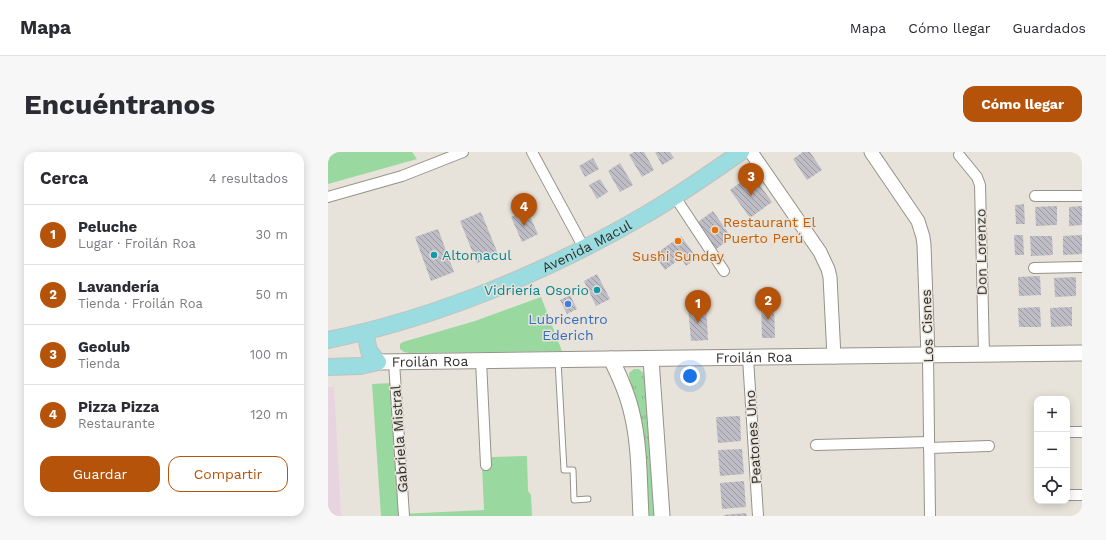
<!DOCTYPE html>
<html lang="es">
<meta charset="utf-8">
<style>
body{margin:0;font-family:"Work Sans",sans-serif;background:#f7f7f7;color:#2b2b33}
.controls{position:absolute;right:12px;bottom:12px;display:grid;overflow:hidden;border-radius:8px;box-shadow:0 2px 10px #0003}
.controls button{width:36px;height:36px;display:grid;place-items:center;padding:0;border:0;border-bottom:1px solid #e1e1e2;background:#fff;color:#2b2b33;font:20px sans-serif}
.you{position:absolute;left:362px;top:224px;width:14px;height:14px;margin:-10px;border:3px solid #fff;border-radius:50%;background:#1a73e8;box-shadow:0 0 0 6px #1a73e833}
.badge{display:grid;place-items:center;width:26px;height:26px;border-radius:50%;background:#b45309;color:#fff;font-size:13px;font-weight:700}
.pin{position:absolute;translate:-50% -33px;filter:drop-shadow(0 1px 2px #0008)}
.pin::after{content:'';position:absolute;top:21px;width:14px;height:12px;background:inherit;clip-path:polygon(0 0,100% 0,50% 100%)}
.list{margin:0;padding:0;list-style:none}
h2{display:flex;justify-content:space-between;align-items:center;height:52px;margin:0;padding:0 16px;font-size:17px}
h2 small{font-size:13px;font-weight:400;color:#7c7c81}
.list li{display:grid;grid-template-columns:26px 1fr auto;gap:12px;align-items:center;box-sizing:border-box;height:60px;padding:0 16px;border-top:1px solid #e1e1e2}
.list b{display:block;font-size:15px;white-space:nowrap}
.list p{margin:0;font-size:13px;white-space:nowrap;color:#7c7c81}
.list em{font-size:13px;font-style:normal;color:#7c7c81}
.actions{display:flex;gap:8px;padding:12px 16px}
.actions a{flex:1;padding:9px 0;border:1px solid #b45309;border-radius:12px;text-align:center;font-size:14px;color:#b45309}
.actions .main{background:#b45309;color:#fff}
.icon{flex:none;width:22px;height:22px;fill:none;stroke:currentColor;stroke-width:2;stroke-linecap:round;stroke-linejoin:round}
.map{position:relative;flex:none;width:754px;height:364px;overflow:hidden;border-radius:12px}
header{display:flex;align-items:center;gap:24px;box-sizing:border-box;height:56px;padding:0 20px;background:#fff;border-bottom:1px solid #e1e1e2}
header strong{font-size:19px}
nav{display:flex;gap:22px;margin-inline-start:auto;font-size:14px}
.intro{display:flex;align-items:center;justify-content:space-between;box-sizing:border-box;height:96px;padding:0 24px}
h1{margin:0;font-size:28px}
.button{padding:10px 18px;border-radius:12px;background:#b45309;color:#fff;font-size:14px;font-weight:700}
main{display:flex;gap:24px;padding:0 24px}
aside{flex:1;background:#fff;border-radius:12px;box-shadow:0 2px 10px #0003}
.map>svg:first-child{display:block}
</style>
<header>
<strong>Mapa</strong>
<nav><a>Mapa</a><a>Cómo llegar</a><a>Guardados</a></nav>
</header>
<div class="intro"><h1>Encuéntranos</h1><a class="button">Cómo llegar</a></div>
<main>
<aside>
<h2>Cerca<small>4 resultados</small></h2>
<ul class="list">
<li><span class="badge">1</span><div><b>Peluche</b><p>Lugar · Froilán Roa</p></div><em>30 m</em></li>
<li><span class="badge">2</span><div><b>Lavandería</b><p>Tienda · Froilán Roa</p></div><em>50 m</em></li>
<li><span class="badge">3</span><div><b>Geolub</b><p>Tienda</p></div><em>100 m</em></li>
<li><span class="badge">4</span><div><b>Pizza Pizza</b><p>Restaurante</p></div><em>120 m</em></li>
</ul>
<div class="actions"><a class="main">Guardar</a><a>Compartir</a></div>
</aside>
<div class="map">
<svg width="754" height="364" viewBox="0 0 754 364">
<defs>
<pattern id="grass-tufts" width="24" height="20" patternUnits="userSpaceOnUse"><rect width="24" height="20" fill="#99d89e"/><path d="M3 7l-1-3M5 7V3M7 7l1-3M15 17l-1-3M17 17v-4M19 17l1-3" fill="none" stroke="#84ba88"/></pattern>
<pattern id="building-back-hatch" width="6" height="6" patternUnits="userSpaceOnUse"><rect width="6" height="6" fill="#bebcc5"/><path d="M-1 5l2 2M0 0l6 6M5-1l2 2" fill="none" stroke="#9b99a0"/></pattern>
</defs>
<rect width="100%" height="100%" fill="#e8e3da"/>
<!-- education -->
<path fill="#e8d3e1" d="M0 235H6L13 364H0Z"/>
<!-- grass -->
<path fill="url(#grass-tufts)" d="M306 217H311L319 224 328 364H318C316 328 316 292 310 256 308 244 301 234 301 221Z"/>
<!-- park -->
<g fill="#99d89e">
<path d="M0 0H84L89 7 0 32Z"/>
<path d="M213 145 234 199 81 201 76 200 72 197V192L75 190 147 169Z"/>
<path d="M65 231 73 362 156 358 154 314 164 305 199 304 200 339 203 343 204 364H53L44 232Z"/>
</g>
<!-- building -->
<g fill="url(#building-back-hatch)">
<path d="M306 0H316L326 18 314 25 301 3Z"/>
<path d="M327 0H342L346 6 334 13Z"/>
<path d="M475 0H482L494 18 479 28 465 7Z"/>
<path d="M265 6 271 17 257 25 251 14Z"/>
<path d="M292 11 305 33 292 40 280 19Z"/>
<path d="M424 22 444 50 422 66 402 38Z"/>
<path d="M272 27 280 40 269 47 261 33Z"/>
<path d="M696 52 697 72H688L687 53Z"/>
<path d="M729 54V73L708 74 707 55Z"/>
<path d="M754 54V73L741 74V55Z"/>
<path d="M199 58 210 82 194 90 183 65Z"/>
<path d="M385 59 404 86 388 97 370 70Z"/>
<path d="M153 60 170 102 149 111 132 69Z"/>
<path d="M110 77 126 120 103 129 87 85Z"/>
<path d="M686 83H695L696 103H687Z"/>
<path d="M754 83V102L735 103V84Z"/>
<path d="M353 84 369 106 358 114 353 106 337 118 326 103Z"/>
<path d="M702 84H724L725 103 703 104Z"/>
<path d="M269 122 282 147 268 154 256 129Z"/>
<path d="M712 124 713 143 691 144 690 125Z"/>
<path d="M748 125V144L727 145 726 126Z"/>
<path d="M242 143 249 157 239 162 232 148Z"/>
<path d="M446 150 447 186H434L433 151Z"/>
<path d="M378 153 380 188 363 189 360 154Z"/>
<path d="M712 155 713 175H691L690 156Z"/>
<path d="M744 155V174L723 175 722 156Z"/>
<path d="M412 264 413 289 390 291 388 265Z"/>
<path d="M414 297 416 322 392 324 390 298Z"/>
<path d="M416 329 418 355 394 357 392 331Z"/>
<path d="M418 361 419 364H396V363Z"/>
</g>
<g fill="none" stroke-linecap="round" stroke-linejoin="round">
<!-- service casing -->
<g stroke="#969289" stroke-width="7">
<path id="service" d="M230 209 236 318H245L246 348 260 347"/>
</g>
<!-- minor casing -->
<g stroke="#969289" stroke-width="12">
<g id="minor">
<path d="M204 0 256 96"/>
<path d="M631 3 649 25 652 33 656 203"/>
<path d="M707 44H754"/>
<path d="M0 45 74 24 135 0"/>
<path d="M347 45 396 119"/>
<path d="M706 116 754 115"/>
<path d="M600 204 602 364"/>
<path d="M420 206 430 364"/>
<path d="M153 209 158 313"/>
<path d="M66 210 76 364"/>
<path d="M739 280H754"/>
<path d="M488 293 601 290"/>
<path d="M601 296 661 294"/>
<path d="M739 343H754"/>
</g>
</g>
<!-- tertiary casing -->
<g stroke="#969289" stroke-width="15">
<g id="tertiary">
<path d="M423 0 492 100 500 117 502 125 506 205"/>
<path d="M543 0 590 69 595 85 596 93 600 204"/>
</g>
</g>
<!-- secondary casing -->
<g stroke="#969289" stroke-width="17">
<g id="secondary">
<path d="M283 207C292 225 300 243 304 262 312 295 311 330 313 364"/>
<path d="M323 207 334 364"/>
<path id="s1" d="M50 210 754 201"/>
</g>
</g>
<!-- primary casing -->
<g stroke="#c1c1bf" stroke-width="18">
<g id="primary">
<path id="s2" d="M0 188C109 166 221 119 317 63 350 44 381 22 413 0"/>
<path d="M0 215 32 214 50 210 41 199 37 180"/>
</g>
</g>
<!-- service -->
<use href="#service" stroke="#fff" stroke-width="5"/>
<!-- minor -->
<use href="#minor" stroke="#fff" stroke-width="10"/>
<!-- tertiary -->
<use href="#tertiary" stroke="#fff" stroke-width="13"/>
<!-- secondary -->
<use href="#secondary" stroke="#fff" stroke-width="15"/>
<!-- primary -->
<use href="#primary" stroke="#9adce0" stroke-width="16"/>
</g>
<!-- markers -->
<g fill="#e8710a" stroke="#e8e3da" stroke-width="1.5">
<circle cx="387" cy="78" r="4"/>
<circle cx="350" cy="89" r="4"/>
</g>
<g fill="#0f9aa8" stroke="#e8e3da" stroke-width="1.5">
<circle cx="106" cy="103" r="4"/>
<circle cx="269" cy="138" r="4"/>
</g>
<circle fill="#3f7fe0" stroke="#e8e3da" stroke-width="1.5" cx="240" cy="152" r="4"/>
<g text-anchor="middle" stroke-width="3" stroke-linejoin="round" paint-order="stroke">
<!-- food labels -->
<g font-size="14" fill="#c56008" stroke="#e8e3da" text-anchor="start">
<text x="395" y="75">Restaurant El<tspan x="395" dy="16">Puerto Perú</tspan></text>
<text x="350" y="109" text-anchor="middle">Sushi Sunday</text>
</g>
<!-- street labels -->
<g font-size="14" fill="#312f2b" stroke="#e8e3da">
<text dy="5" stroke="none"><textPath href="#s2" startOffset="276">Avenida Macul</textPath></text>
<text transform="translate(653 100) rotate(-91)" y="5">Don Lorenzo</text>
<text transform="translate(599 174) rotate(-92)" y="5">Los Cisnes</text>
<text dy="5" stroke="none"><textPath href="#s1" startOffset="376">Froilán Roa</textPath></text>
<text dy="5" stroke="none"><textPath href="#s1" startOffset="52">Froilán Roa</textPath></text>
<text transform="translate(425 285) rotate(-94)" y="5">Peatones Uno</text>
<text transform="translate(71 287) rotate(-94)" y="5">Gabriela Mistral</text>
</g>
<!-- culture labels -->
<g font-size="14" fill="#0d838f" stroke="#e8e3da" text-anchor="start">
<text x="114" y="108">Altomacul</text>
<text x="261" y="143" text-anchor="end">Vidriería Osorio</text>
</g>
<!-- shop labels -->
<g font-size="14" fill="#366cbe" stroke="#e8e3da">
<text x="240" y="172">Lubricentro<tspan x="240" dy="16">Ederich</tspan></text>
</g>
</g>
</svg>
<div class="controls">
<button>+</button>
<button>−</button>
<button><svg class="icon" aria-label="locate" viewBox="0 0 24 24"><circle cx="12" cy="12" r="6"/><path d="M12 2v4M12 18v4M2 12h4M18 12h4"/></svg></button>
</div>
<div class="you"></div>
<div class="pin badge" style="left:370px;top:171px">1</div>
<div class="pin badge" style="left:440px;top:168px">2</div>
<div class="pin badge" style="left:423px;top:44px">3</div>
<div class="pin badge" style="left:196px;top:74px">4</div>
</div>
</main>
